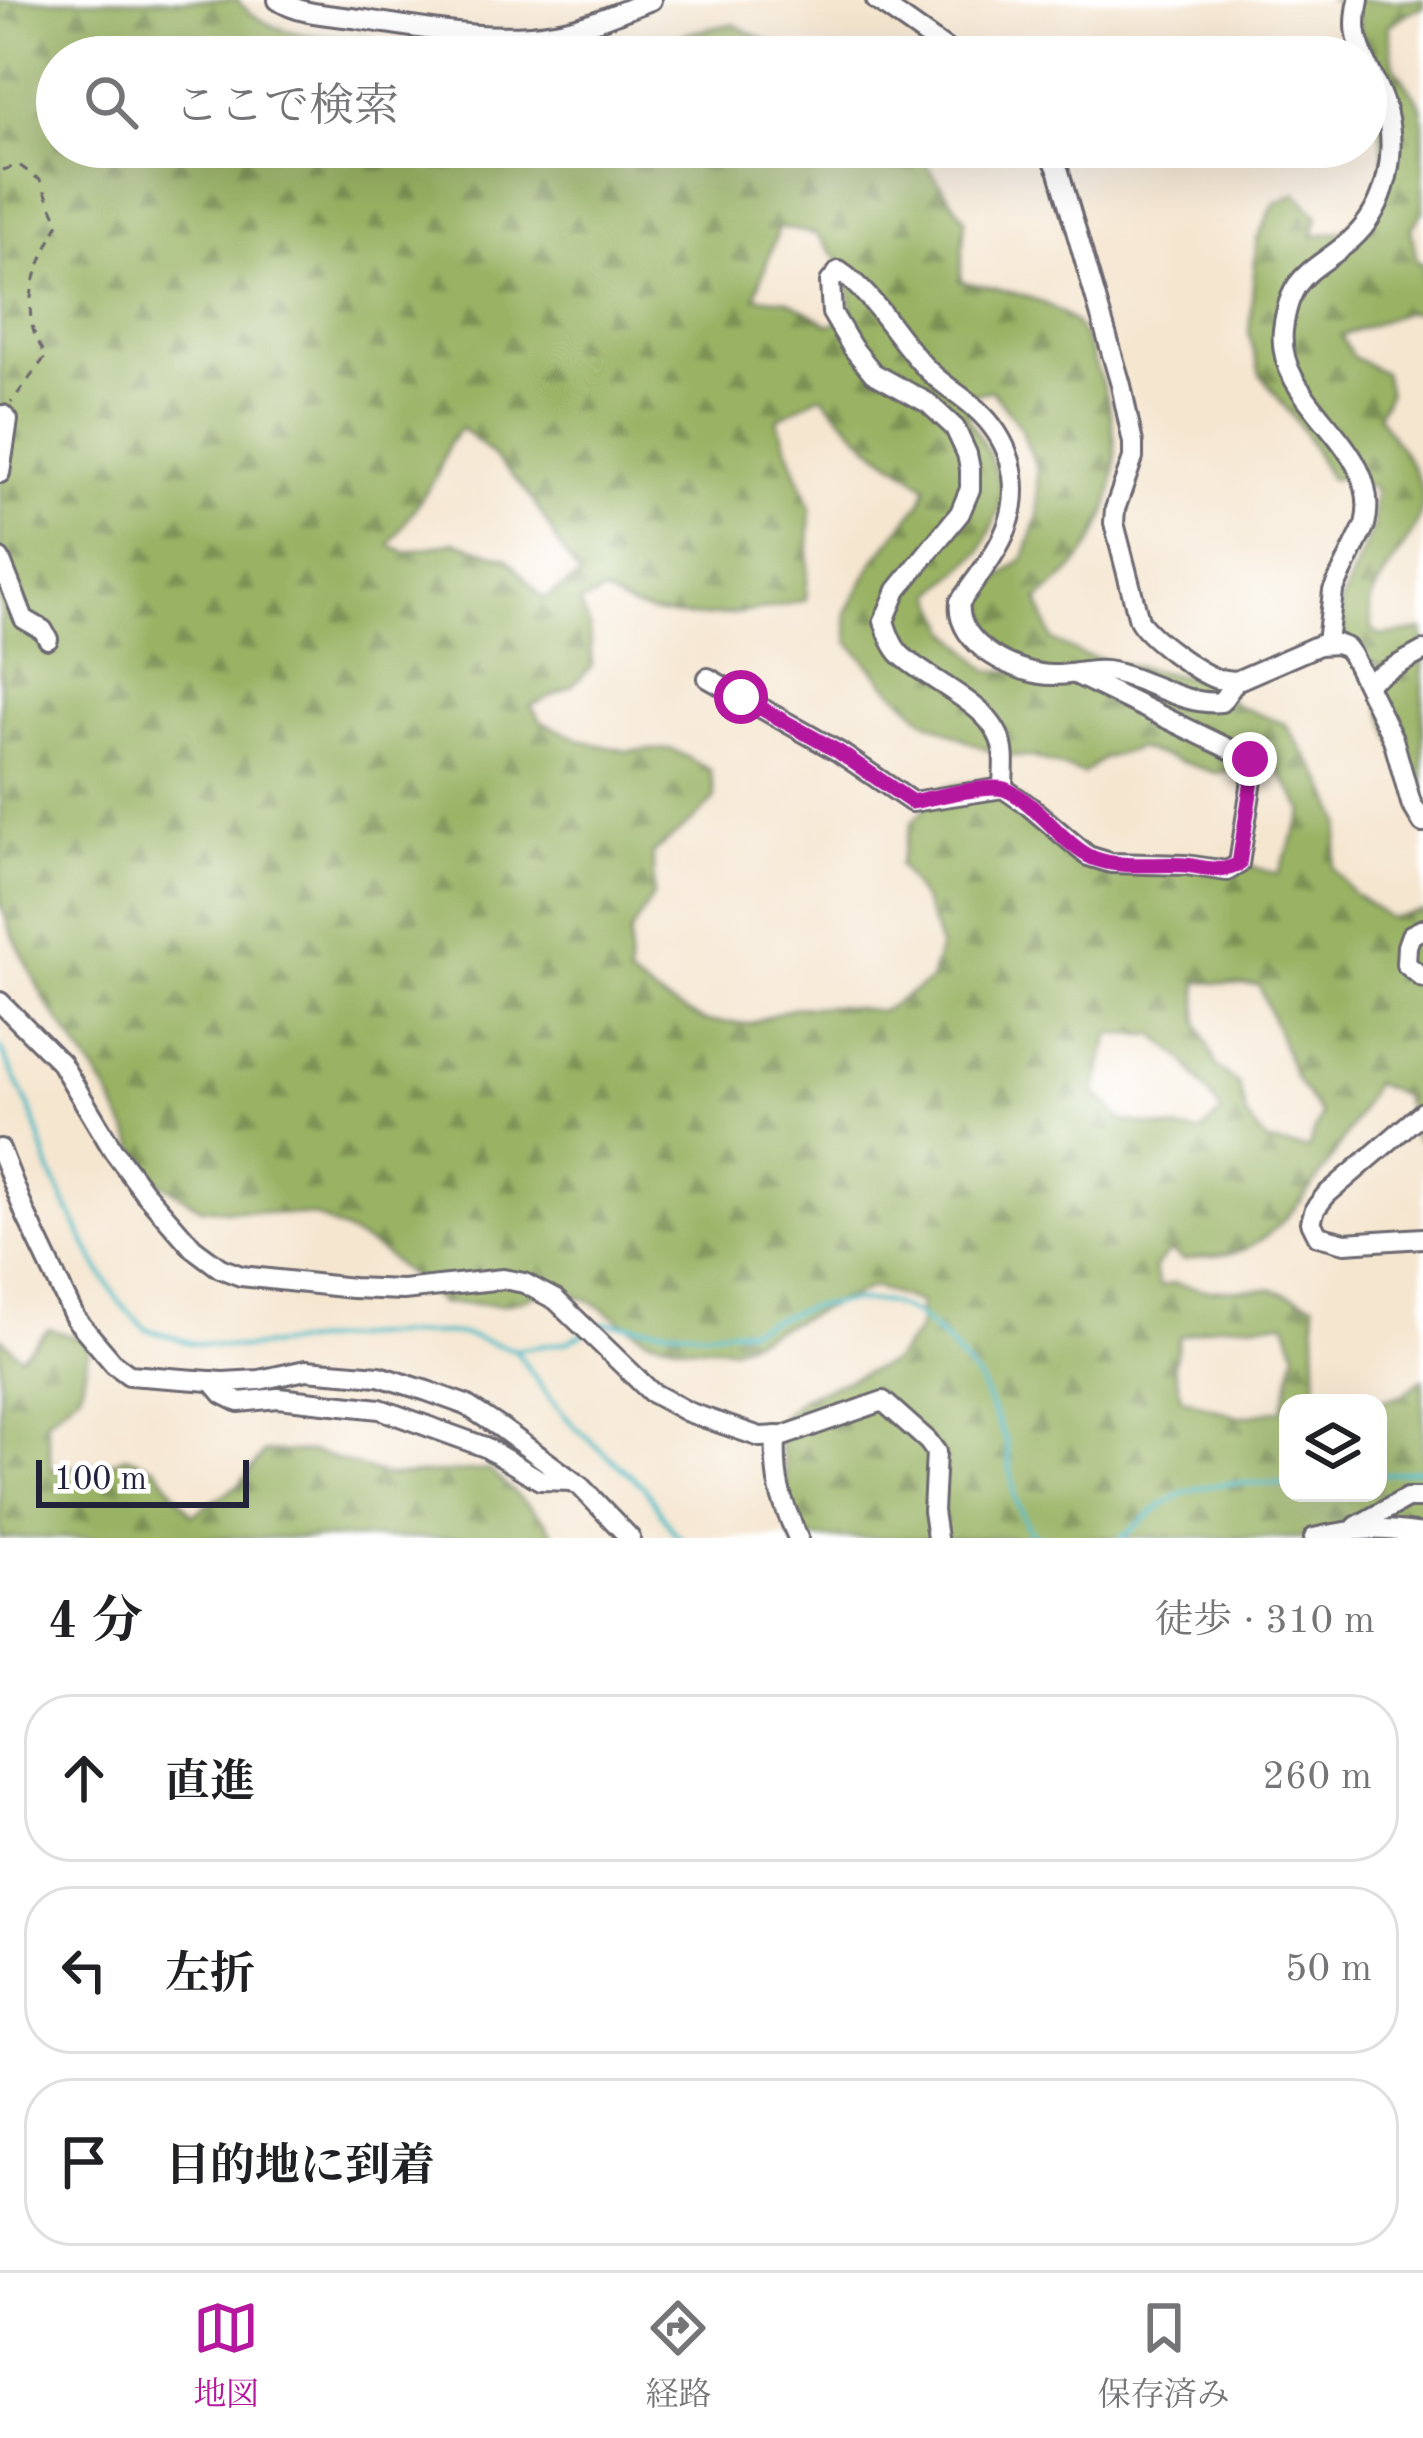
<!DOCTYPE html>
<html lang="ja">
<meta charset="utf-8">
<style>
body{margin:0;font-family:"Old Standard TT","Noto Serif JP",serif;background:#f6f6f6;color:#202124}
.controls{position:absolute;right:36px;bottom:36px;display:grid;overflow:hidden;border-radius:24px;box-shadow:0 12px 48px #0002}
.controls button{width:108px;height:108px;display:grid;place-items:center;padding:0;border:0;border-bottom:3px solid #e0e0e0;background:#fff;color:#202124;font:60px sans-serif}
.scale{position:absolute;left:36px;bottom:30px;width:213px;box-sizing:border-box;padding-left:12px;border:6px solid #22223b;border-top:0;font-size:33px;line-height:42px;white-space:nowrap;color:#22223b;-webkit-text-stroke:9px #fff;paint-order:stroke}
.stop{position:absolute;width:36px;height:36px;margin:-27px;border:9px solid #b5179e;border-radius:50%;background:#fff}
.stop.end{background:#b5179e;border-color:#fff;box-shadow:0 3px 12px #0008}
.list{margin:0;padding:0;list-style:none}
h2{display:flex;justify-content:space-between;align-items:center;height:156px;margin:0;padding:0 48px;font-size:51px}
h2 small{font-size:39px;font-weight:400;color:#757577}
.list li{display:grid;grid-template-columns:78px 1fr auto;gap:36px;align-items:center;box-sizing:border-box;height:168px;margin:0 24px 24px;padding:0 24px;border:3px solid #e0e0e0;border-radius:48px}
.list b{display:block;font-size:45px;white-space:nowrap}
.list em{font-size:39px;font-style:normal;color:#757577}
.icon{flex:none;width:66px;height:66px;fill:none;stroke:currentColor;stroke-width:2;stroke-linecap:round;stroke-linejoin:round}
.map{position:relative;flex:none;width:1423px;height:1538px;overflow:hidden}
.search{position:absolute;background:#fff;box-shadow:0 12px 48px #0002;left:36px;right:36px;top:36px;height:132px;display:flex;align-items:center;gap:30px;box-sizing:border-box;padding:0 42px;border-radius:66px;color:#757577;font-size:45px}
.sheet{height:732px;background:#fff}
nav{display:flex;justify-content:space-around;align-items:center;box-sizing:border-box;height:168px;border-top:3px solid #e0e0e0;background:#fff;font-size:33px;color:#757577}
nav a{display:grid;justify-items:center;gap:6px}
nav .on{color:#b5179e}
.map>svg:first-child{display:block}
</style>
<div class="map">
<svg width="1423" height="1538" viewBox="0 0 1423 1538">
<defs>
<pattern id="forest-firs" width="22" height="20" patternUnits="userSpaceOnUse" patternTransform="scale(3)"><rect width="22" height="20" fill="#99b264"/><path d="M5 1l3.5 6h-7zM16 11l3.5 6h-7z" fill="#7c9054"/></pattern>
</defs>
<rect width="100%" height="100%" fill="#fff"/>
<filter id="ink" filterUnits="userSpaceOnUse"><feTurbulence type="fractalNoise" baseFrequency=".00833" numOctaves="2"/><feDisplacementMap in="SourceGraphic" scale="24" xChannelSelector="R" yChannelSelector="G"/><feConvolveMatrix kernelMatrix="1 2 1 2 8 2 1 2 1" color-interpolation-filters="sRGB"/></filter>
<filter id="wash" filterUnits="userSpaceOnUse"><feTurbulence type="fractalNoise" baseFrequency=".004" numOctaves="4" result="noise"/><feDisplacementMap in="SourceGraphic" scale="48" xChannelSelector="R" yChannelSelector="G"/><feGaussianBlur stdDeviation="2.7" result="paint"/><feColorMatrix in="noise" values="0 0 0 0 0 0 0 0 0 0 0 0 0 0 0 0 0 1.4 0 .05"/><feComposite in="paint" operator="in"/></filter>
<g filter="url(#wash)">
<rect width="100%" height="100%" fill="#f5e6d0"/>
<!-- forest -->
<g fill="url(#forest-firs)" stroke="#5e6a50" stroke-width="3" fill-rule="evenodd">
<path d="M0 0H237C271 39 323 37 371 38L376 57H57V147H462L512 155 556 147H914L965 219 960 281C999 290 1041 294 1072 321 1086 332 1093 361 1100 378 1125 445 1121 513 1073 569 1063 580 1050 590 1038 600L1052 640 1083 655 1173 675 1204 677 1237 706 1285 724 1323 780 1341 822 1333 868 1353 893 1389 918 1423 911V1142L1416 1138 1403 1096 1374 1083C1349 1134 1300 1220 1249 1247 1234 1256 1203 1256 1184 1260L1170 1251 1154 1268 1160 1287 1173 1283 1207 1290 1272 1289 1314 1303 1317 1401 1326 1403H1288V1493H1378V1403H1372L1402 1395 1423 1379V1538H793L784 1461 773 1425 804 1397 892 1362 918 1331 920 1303 873 1287 732 1348 686 1346 647 1338 591 1301 556 1289 503 1305 440 1303 380 1250 315 1216 201 1208 150 1176 106 1089 46 1002 11 932 0 903ZM779 227 816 234 847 270 852 315 830 325 787 300 755 297ZM992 390 1020 427 1037 469 1038 516 1024 558 984 591 993 639 1027 671H988L950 631 934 594 981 551 1005 497 989 453 968 418V396ZM821 395 870 446 927 486 921 502 874 561 846 613 849 642 885 683 926 721 998 755 1033 757 1083 774 1102 759 1138 748 1216 773 1242 770V759L1274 764 1304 811 1278 874 1242 864 1089 863 1051 837 1023 802 986 779 943 788 912 823 899 865 924 902 940 946 930 981 882 1011 837 1006 791 1008 749 1024 705 1021 665 1001 629 977 630 933 653 896V853L696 818 715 798 710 770 672 749 626 751 583 741 542 722 531 706 572 686 592 666 590 628 580 603 604 593C615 599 626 606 638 609 691 624 754 613 806 600L811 509 777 419ZM461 428C485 446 525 486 540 512 554 534 563 557 581 576L544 599 507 558 455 542 406 552 390 545 437 475 449 443ZM1198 982 1259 985 1296 1079 1321 1115 1308 1149 1268 1143 1246 1116 1239 1085 1217 1067 1198 1022ZM1110 1034 1155 1035 1184 1060 1222 1112 1200 1133 1123 1121 1095 1093ZM1286 1322 1296 1352 1282 1410 1238 1417 1182 1398 1174 1366 1179 1337 1216 1325Z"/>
<path d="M1332 0H1423V8L1411 11 1388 26 1394 66 1420 103 1423 120V211L1411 229 1417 262 1423 263V313L1405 312 1341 336 1353 357 1384 373 1389 394 1378 414C1392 441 1420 467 1423 498 1423 532 1382 571 1371 600 1368 609 1371 619 1372 629L1381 636 1423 630V822L1381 709 1380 665 1346 651 1341 603 1373 526 1375 488 1347 478 1330 479 1303 430 1260 374 1249 334 1257 240 1274 204 1296 193 1318 216 1313 236 1347 230 1371 206 1387 184 1379 117 1366 92V57L1357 15Z"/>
<path d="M733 24 773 44 781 57H632C663 38 697 30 733 24Z"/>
<path d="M49 1329 90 1341 81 1391 46 1421 52 1470 108 1464 125 1456 155 1467 192 1515 240 1484 264 1452H314L388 1476 489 1470 545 1521 556 1538H0V1337L20 1356Z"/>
</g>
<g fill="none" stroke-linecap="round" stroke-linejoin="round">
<!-- stream -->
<g stroke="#4cbac4" stroke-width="4.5">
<path d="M0 1047 32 1113 50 1171 95 1263 119 1302 146 1329 191 1343 243 1348 360 1336 446 1333 465 1335 515 1350 566 1342 585 1333"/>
<path d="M595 1328 605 1323 703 1332 750 1328 809 1307 851 1301 886 1302 916 1314 947 1342 979 1380 1006 1441 1015 1498 1030 1533 1041 1538"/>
<path d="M515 1350 552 1401 575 1427 644 1487 673 1531 681 1538"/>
<path d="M1378 1475 1423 1469"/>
<path d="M1121 1538C1136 1527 1149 1513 1166 1503 1202 1479 1247 1482 1288 1485"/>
</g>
</g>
</g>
<g filter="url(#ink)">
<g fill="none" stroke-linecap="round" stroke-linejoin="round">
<!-- minor casing -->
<g stroke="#6c676f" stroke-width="24">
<g id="minor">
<path d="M278 0C300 15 333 15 359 19 421 28 490 43 554 32 587 27 619 12 651 0"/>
<path d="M876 0 957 57"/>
<path d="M1359 0C1354 23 1355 36 1364 57"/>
<path d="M1048 147 1059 172 1121 385 1133 443V458L1115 509 1114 523 1139 620C1148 637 1197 672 1217 679 1218 679 1235 681 1236 681"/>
<path d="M0 421 3 415 8 420 0 473"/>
<path d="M0 559 24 619 43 630 48 639"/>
<path d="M1327 643 1333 591 1365 525C1385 445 1275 407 1283 330 1290 272 1313 273 1351 240 1388 207 1399 149 1384 104 1379 90 1372 76 1366 62"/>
<path d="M708 678 839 752 912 802 1003 788 1029 806 1088 856 1111 863 1186 865 1227 871 1239 864 1253 774 1250 759 1077 675"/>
<path d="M1367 682 1423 651"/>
<path d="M1003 788C1003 776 1005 762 1003 750 996 705 931 683 901 655 892 646 888 633 884 621L897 590 960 513 970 489V469L967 454 955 428 928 403 873 373 852 347 832 313 830 282 839 271C875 295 895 336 925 367 939 383 959 393 975 408 991 422 1004 441 1010 461 1026 521 992 556 960 602 954 645 1020 676 1055 675 1074 675 1094 668 1112 672 1148 679 1183 706 1221 702L1236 681 1319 645 1337 644 1347 648 1352 655 1393 739 1411 803 1423 823"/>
<path d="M1423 929 1411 935 1407 946 1406 964 1423 978"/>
<path d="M0 1002 61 1063 113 1150 144 1192 193 1248 220 1268 241 1276 352 1288 403 1290 503 1279 524 1283 556 1300 651 1392 688 1412 760 1437 783 1436 883 1401 928 1441 936 1452 933 1511 937 1538"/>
<path d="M1423 1112 1326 1195 1315 1209 1311 1222 1318 1236 1345 1243 1423 1238"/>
<path d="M0 1149 25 1213 75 1318 114 1364 129 1375 223 1382 259 1380 306 1370 379 1376 427 1391 466 1405 501 1428 581 1487 630 1538"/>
<path d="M212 1381 223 1394 239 1402 278 1398 380 1409 485 1447 540 1480 572 1481"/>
<path d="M776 1436C774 1481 780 1498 798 1538"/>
<path d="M1357 1526 1407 1498H1423"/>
<path d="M1314 1538C1360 1527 1378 1528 1423 1534"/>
</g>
</g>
<!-- path -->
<path stroke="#6c676f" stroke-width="3" stroke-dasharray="9 9" stroke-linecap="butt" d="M3 170 19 165 40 180 59 223C43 255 23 292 33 329 35 338 42 348 46 356L11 403"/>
<!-- minor -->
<use href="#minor" stroke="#fff" stroke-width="18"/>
</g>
</g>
<g fill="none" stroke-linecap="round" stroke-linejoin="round" filter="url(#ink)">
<!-- route -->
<path stroke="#b5179e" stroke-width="15" d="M741 697 839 752 912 802C931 798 988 784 1004 789 1034 799 1064 846 1093 858 1121 869 1155 863 1185 865 1205 867 1222 874 1239 864L1253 774 1250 759"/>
</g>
</svg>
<div class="controls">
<button><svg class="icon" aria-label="layers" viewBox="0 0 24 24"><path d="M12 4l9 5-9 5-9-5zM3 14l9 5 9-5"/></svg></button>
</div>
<div class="scale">100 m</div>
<div class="stop" style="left:741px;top:697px"></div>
<div class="stop end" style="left:1250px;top:759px"></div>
<div class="search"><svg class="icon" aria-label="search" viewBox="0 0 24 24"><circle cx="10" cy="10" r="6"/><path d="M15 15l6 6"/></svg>ここで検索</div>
</div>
<section class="sheet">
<h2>4 分<small>徒歩 · 310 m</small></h2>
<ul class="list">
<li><svg class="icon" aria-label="ahead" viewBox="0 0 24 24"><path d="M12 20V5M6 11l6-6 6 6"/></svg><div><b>直進</b></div><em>260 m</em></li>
<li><svg class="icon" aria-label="left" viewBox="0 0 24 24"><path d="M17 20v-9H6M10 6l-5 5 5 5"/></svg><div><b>左折</b></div><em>50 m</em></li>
<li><svg class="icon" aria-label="arrive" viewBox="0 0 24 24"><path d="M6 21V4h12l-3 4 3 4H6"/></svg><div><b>目的地に到着</b></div></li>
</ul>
</section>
<nav>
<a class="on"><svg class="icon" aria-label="map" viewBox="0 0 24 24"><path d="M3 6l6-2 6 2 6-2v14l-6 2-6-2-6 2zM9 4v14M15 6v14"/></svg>地図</a>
<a><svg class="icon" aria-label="directions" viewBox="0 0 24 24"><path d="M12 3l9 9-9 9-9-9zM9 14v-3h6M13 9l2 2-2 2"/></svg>経路</a>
<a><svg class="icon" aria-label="saved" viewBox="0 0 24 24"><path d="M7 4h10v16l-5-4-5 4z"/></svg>保存済み</a>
</nav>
